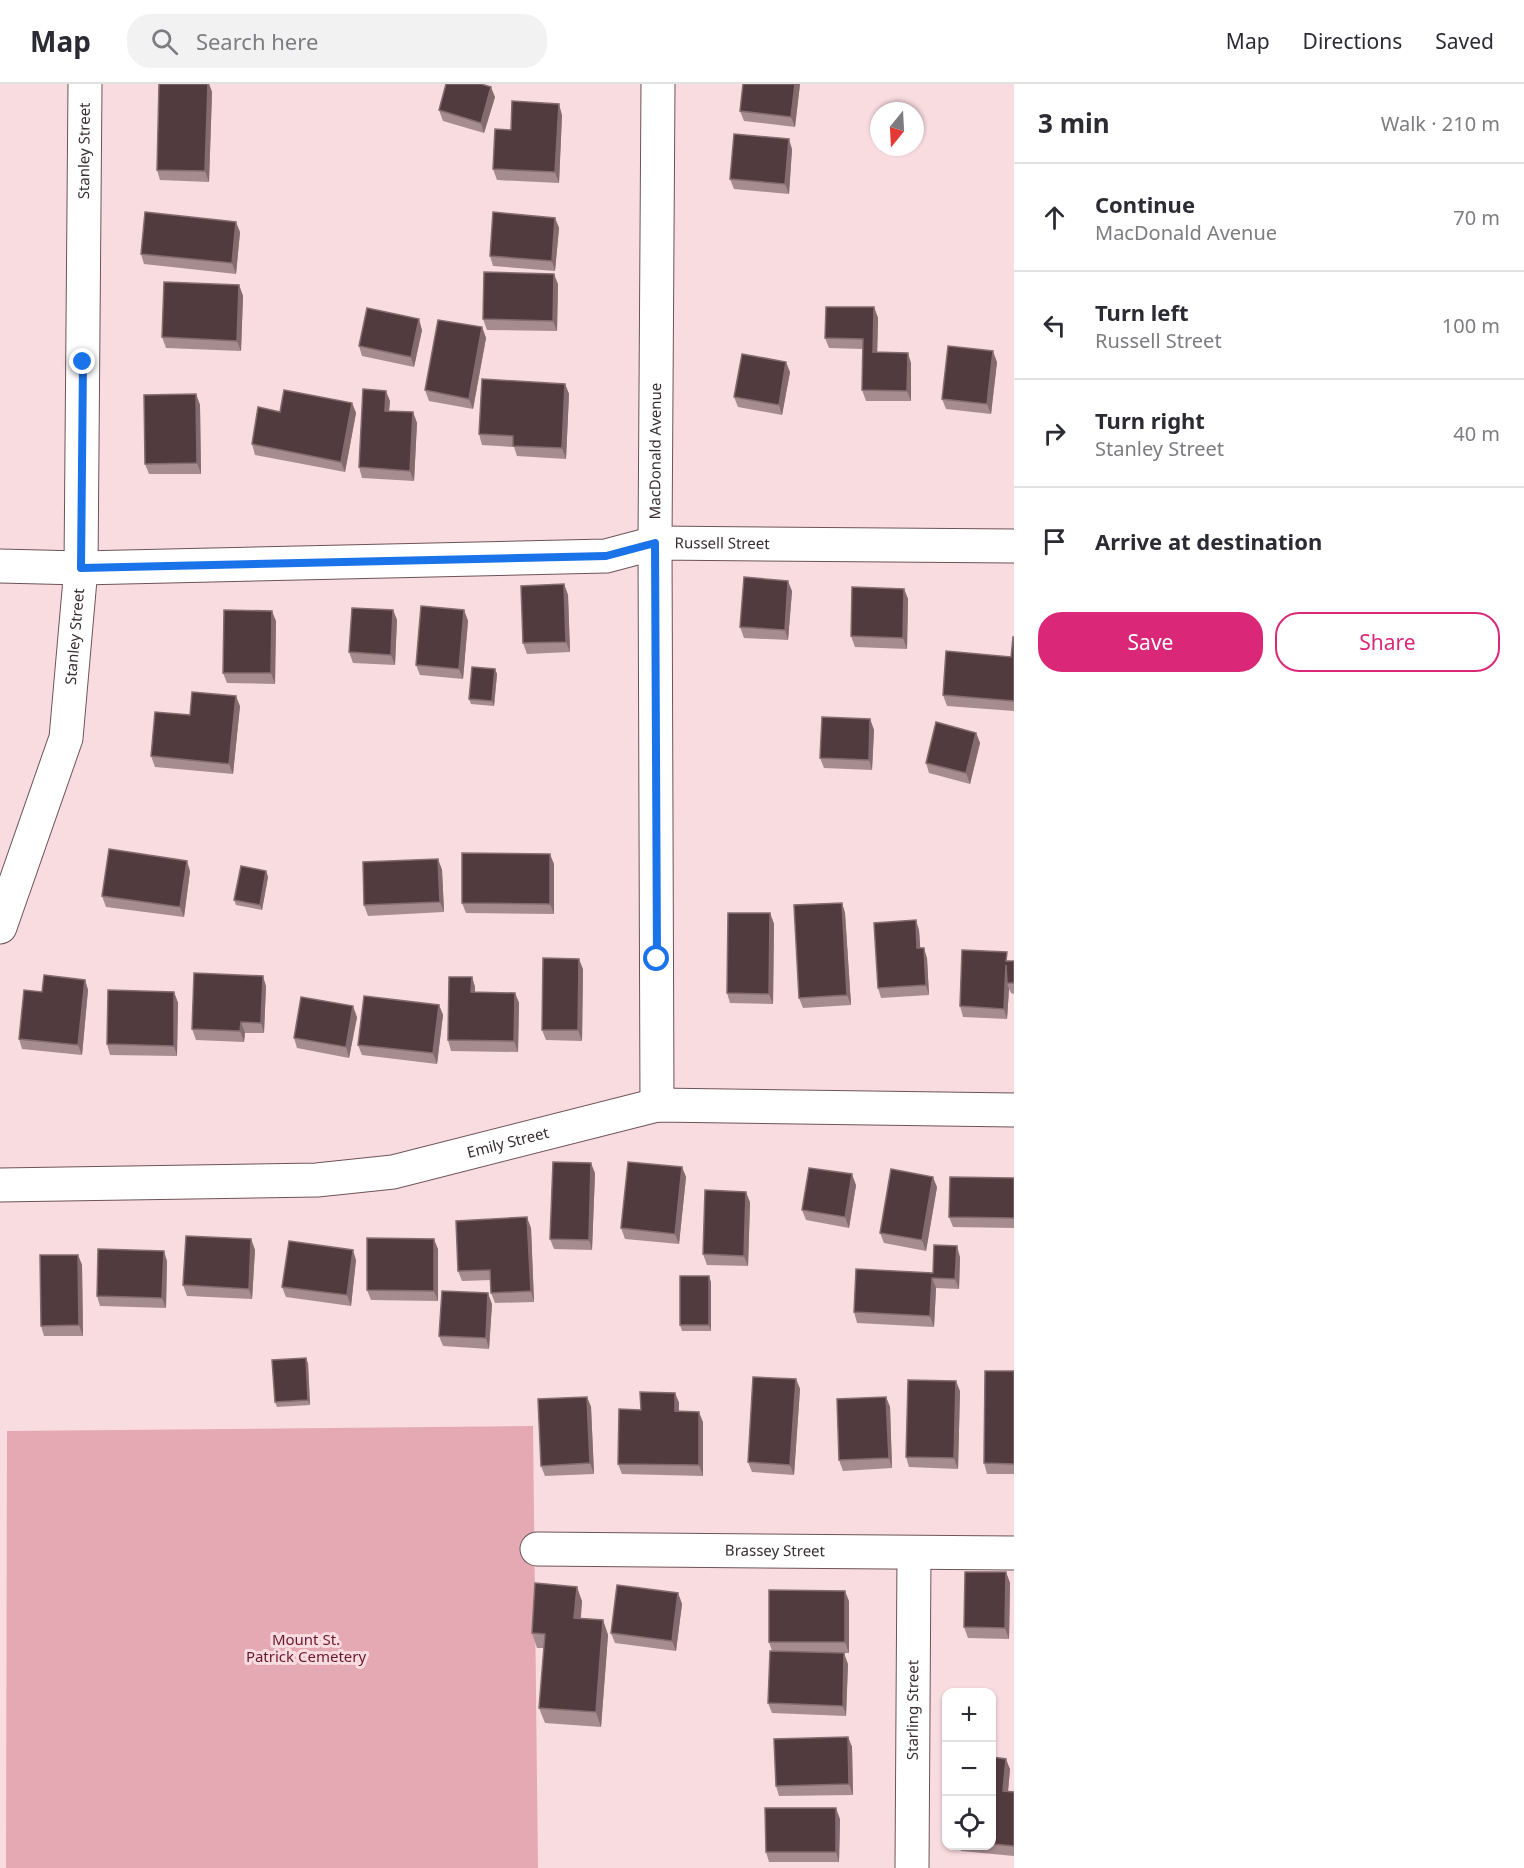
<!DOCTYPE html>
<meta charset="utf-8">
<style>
body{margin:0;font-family:"Noto Sans",sans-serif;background:#f2f2f3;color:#2b2b33}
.controls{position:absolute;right:18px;bottom:18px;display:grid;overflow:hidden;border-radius:12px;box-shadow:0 2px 4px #0004}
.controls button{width:54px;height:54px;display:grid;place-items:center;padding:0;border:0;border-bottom:2px solid #e1e1e2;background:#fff;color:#2b2b33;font:30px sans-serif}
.compass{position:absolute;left:870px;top:18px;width:54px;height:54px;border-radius:50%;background:#fff;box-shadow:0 2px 4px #0004;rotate:198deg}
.stop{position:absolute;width:18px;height:18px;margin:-14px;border:4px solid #1a73e8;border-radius:50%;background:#fff}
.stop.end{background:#1a73e8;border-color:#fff;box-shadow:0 2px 6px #0008}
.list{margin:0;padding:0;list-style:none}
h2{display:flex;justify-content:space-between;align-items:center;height:78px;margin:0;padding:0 24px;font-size:26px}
h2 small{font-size:20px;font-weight:400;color:#7c7c81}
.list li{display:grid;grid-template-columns:39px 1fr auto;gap:18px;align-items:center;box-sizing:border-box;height:108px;padding:0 24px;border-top:2px solid #e1e1e2}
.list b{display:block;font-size:22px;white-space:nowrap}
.list p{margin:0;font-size:20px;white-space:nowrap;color:#7c7c81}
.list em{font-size:20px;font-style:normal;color:#7c7c81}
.actions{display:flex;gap:12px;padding:18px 24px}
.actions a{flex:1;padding:14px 0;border:2px solid #db2777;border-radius:24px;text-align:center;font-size:21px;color:#db2777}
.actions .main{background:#db2777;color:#fff}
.icon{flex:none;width:33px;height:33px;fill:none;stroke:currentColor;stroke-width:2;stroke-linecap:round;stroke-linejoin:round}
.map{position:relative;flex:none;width:1014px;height:1784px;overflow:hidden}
header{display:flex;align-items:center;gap:36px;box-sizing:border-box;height:84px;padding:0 30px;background:#fff;border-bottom:2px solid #e1e1e2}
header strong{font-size:28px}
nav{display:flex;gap:33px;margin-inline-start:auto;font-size:21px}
.search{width:420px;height:54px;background:#f2f2f3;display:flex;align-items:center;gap:15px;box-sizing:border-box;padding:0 21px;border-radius:24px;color:#7c7c81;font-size:22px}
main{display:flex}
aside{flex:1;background:#fff}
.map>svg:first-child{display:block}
</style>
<header>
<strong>Map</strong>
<div class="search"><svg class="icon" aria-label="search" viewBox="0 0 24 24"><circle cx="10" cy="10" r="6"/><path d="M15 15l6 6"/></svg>Search here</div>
<nav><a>Map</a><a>Directions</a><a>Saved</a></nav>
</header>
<main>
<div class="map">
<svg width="1014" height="1784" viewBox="0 0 1014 1784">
<rect width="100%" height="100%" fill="#f9dce0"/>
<!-- green -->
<path fill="#e4a9b2" d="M533 1342 538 1784H6L7 1347Z"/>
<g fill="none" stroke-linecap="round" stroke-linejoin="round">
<!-- minor casing -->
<g stroke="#6c5457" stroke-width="35">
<g id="minor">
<path id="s1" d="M0 482 81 484 606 472 655 459 1014 462"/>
<path id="s2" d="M0 843 66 654 81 484 85 0"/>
<path id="s3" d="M657 1021 655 459 658 0"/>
<path id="s4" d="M0 1101 317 1096 393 1088 657 1021 1014 1026"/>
<path id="s5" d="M537 1465 1014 1469"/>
<path id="s6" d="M912 1784 914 1470"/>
</g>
</g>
<!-- minor -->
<use href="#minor" stroke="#fff" stroke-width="33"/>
</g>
<!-- wall -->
<g fill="#a68c8f">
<path d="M159 0H209L212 8 209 98 160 96 157 86Z"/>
<path d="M743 0H800L795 43 744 37 740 27Z"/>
<path d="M495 13 484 49 443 37 439 26Z"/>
<path d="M562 31 559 99 497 96 493 85 511 46Z"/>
<path d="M792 65 789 110 734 105 730 95Z"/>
<path d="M555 134 559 144 555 187 493 182 490 172Z"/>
<path d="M240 148 236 190 144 180 141 170Z"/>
<path d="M558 200 557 247 487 246 483 235Z"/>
<path d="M239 201 243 212 241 267 166 264 162 253Z"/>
<path d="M874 223 878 234 877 269 911 279V317H866L862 306 863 265 829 264 825 254Z"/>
<path d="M482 243 486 254 473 325 429 317 425 306Z"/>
<path d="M422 246 414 283 362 272 359 262Z"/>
<path d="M997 278 991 330 946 325 942 315Z"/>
<path d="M790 288 782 331 738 323 734 313Z"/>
<path d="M565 300 569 310 566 375 517 372 514 363 482 361 479 350Z"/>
<path d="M196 310 200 321 201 390H149L145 380Z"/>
<path d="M390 317 389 327 413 328 417 339 414 397 362 394 359 383Z"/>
<path d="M352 319 356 329 345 388 255 371 252 360Z"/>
<path d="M564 500 568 511 570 568 527 570 523 559Z"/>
<path d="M904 505 908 515 907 565 855 563 851 552Z"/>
<path d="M792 507 788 556 744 554 740 543Z"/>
<path d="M393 526 397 536 395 581 353 579 349 568Z"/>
<path d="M464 526 468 537 463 595 420 591 416 581Z"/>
<path d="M276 537 275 600 227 599 223 589Z"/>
<path d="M1014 553V627L947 622 943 611 1011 573Z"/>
<path d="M495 585 497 590 494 622 471 620 469 615Z"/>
<path d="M240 622 233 690 155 683 151 672 190 631Z"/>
<path d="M870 635 874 646 872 686 824 684 820 674Z"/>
<path d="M976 649 980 659 970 700 929 689 926 679Z"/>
<path d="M438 775 442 786 444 828 368 832 364 821Z"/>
<path d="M554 780V830L466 829 462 819Z"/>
<path d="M190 787 184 833 106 823 102 812Z"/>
<path d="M266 787 268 793 262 826 236 821 234 816Z"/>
<path d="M842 819 845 829 851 921 803 924 799 914Z"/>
<path d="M770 829 774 840 773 920 730 919 727 909Z"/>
<path d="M919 846 920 864 927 874 929 911 881 914 878 904Z"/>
<path d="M1010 877H1014V910L1011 909 1009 905 1007 935 963 933 960 922Z"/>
<path d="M583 885 582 957 546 956 542 946Z"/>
<path d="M472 893 475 903V909H515L519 919 518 968 451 967 448 956Z"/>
<path d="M85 896 88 906 82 971 22 965 19 955 42 908Z"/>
<path d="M266 902 264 949H245L244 958 196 956 192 945Z"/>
<path d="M174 908 178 919 177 972 110 971 107 960Z"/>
<path d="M439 921 443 931 437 980 362 971 358 961Z"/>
<path d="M357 933 349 974 297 964 294 954Z"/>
<path d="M682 1083 686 1093 679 1160 625 1155 621 1144Z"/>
<path d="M595 1089 592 1166 554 1165 550 1155Z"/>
<path d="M1014 1094V1144L953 1143 949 1133Z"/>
<path d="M856 1101 849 1144 806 1136 802 1126Z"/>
<path d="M937 1103 926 1167 884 1159 880 1149Z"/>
<path d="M750 1118 748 1182 707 1181 703 1170Z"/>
<path d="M531 1144 534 1218 495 1219 491 1209V1196L462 1197 458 1187Z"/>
<path d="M251 1155 255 1166 252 1215 187 1212 183 1201Z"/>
<path d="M438 1165V1217L371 1216 367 1206Z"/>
<path d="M78 1171 82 1181 83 1252H44L41 1242Z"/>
<path d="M960 1173 959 1205 936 1204 934 1243 857 1239 854 1228 933 1189Z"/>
<path d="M356 1176 351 1222 286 1213 282 1203Z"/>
<path d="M167 1177 166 1224 100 1222 97 1212Z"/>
<path d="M711 1198V1247H682L680 1241Z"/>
<path d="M492 1220 489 1265 443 1262 439 1252Z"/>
<path d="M308 1279 310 1321 277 1323 275 1318Z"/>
<path d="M1014 1287V1390H987L984 1379Z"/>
<path d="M796 1295 800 1305 794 1391 752 1388 748 1378Z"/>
<path d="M960 1307 958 1385 909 1383 906 1373Z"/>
<path d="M675 1309 679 1319V1327L703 1338V1392L622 1390 618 1380 641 1326Z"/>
<path d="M587 1313 591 1323 594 1390 545 1392 541 1382Z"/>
<path d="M886 1313 890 1323 892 1384 843 1387 839 1376Z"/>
<path d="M1006 1488 1010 1499 1009 1555 968 1554 964 1543Z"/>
<path d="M678 1509 682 1520 676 1567 615 1559 611 1549Z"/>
<path d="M582 1517 581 1534 603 1536 608 1551 601 1643 545 1639 539 1624 544 1564H537L532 1549Z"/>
<path d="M849 1517V1569H832L848 1580 846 1632 772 1629 768 1619 772 1567 769 1558Z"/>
<path d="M848 1653 852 1663 853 1711 779 1712 776 1702Z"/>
<path d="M992 1673 1010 1685 1008 1708H1014V1772L961 1767 959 1761H992Z"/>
<path d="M840 1735 839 1778H769L766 1768Z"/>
</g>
<!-- shaded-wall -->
<g fill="#846b6f">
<path d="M208 0H209L212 8 209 98 205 87Z"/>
<path d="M795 0H800L795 43 791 33Z"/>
<path d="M491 3 495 13 484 49 481 39Z"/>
<path d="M559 20 562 31 559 99 555 88Z"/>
<path d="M789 55 792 65 789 110 785 100Z"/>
<path d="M555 134 559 144 555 187 552 177Z"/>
<path d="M236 138 240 148 236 190 232 179Z"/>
<path d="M554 190 558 200 557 247 553 237Z"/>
<path d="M239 201 243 212 241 267 237 257Z"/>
<path d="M874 223 878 234 877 279 873 268Z"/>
<path d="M419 235 422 246 414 283 411 273Z"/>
<path d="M482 243 486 254 473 325 469 315Z"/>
<path d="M993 267 997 278 991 330 987 320Z"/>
<path d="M908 269 911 279V317L907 307Z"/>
<path d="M786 278 790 288 782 331 779 321Z"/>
<path d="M565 300 569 310 566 375 562 364Z"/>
<path d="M386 307 390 317 388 337 385 327Z"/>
<path d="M196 310 200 321 201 390 197 379Z"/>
<path d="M352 319 356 329 345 388 341 378Z"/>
<path d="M413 328 417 339 414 397 410 387Z"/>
<path d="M788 497 792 507 788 556 785 546Z"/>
<path d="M564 500 568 511 570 568 566 558Z"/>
<path d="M904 505 908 515 907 565 903 554Z"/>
<path d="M393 526 397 536 395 581 391 571Z"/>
<path d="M464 526 468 537 463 595 459 585Z"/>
<path d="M272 527 276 537 275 600 271 589Z"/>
<path d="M495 585 497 590 494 622 492 617Z"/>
<path d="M236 612 240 622 233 690 229 680Z"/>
<path d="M870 635 874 646 872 686 869 676Z"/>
<path d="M976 649 980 659 970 700 966 689Z"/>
<path d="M550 770 554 780V830L550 820Z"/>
<path d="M438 775 442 786 444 828 440 818Z"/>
<path d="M187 777 190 787 184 833 180 823Z"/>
<path d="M266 787 268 793 262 826 260 821Z"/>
<path d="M842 819 845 829 851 921 847 911Z"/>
<path d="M770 829 774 840 773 920 769 910Z"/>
<path d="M916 836 919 846 921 874 917 864Z"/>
<path d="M924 864 927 874 929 911 926 901Z"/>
<path d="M579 875 583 885 582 957 578 946Z"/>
<path d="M1006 881 1007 899 1009 905 1007 935 1004 925Z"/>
<path d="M263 892 266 902 264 949 261 939Z"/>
<path d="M472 893 475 903V919L471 908Z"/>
<path d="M85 896 88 906 82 971 78 961Z"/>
<path d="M174 908 178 919 177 972 174 962Z"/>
<path d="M515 909 519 919 518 968 514 957Z"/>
<path d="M439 921 443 931 437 980 433 969Z"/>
<path d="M353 922 357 933 349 974 346 963Z"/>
<path d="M241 938 245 949 244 958 240 947Z"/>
<path d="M591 1079 595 1089 592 1166 589 1156Z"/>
<path d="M682 1083 686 1093 679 1160 675 1150Z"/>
<path d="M852 1090 856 1101 849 1144 845 1133Z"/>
<path d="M933 1093 937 1103 926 1167 922 1156Z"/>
<path d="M746 1108 750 1118 748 1182 744 1172Z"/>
<path d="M527 1133 531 1144 534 1218 531 1207Z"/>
<path d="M251 1155 255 1166 252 1215 249 1205Z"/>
<path d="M434 1155 438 1165V1217L434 1207Z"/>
<path d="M957 1162 960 1173 959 1205 955 1195Z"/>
<path d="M353 1166 356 1176 351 1222 347 1211Z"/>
<path d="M164 1167 167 1177 166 1224 162 1214Z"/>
<path d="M78 1171 82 1181 83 1252 79 1241Z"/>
<path d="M709 1192 711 1198V1247L709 1241Z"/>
<path d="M932 1194 936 1204 934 1243 930 1232Z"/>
<path d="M488 1209 492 1220 489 1265 486 1254Z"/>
<path d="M306 1274 308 1279 310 1321 308 1316Z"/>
<path d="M796 1295 800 1305 794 1391 790 1381Z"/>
<path d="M956 1297 960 1307 958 1385 954 1374Z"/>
<path d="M675 1309 679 1319V1337L675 1327Z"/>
<path d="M587 1313 591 1323 594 1390 590 1379Z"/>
<path d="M886 1313 890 1323 892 1384 889 1374Z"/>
<path d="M699 1328 703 1338V1392L699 1381Z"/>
<path d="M1006 1488 1010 1499 1009 1555 1005 1544Z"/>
<path d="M577 1503 582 1517 579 1549 574 1534Z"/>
<path d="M845 1507 849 1517V1569L845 1558Z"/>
<path d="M678 1509 682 1520 676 1567 672 1557Z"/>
<path d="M603 1536 608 1551 601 1643 596 1628Z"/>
<path d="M844 1569 848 1580 846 1632 843 1622Z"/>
<path d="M848 1653 852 1663 853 1711 849 1700Z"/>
<path d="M1006 1675 1010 1685 1007 1718 1003 1707Z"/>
<path d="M836 1724 840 1735 839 1778 836 1768Z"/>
</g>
<!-- building -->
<g fill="#523b3e" stroke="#846b6f" stroke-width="1.5">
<path d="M159 0H208L205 87 157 86Z"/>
<path d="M446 0H481L491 3 481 39 439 26Z"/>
<path d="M743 0H795L791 33 740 27Z"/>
<path d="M512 17 559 20 555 88 493 85 495 45 511 46Z"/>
<path d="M734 50 789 55 785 100 730 95Z"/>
<path d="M145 128 236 138 232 179 141 170Z"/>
<path d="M493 128 555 134 552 177 490 172Z"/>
<path d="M484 188 554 190 553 237 483 235Z"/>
<path d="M164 198 239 201 237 257 162 253Z"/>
<path d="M826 223H874L873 268 908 269 907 307 862 306 863 255 825 254Z"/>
<path d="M367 224 419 235 411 273 359 262Z"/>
<path d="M438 236 482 243 469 315 425 306Z"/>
<path d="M948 262 993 267 987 320 942 315Z"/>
<path d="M742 270 786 278 779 321 734 313Z"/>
<path d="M482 295 565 300 562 364 513 362V352L479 350Z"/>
<path d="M363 305 386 307 385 327 413 328 410 387 359 383Z"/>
<path d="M284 306 352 319 341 378 252 360 258 323 280 328Z"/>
<path d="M196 310 197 379 145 380 144 311Z"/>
<path d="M744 493 788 497 785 546 740 543Z"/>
<path d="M564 500 566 558 523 559 521 502Z"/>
<path d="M852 503 904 505 903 554 851 552Z"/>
<path d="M421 522 464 526 459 585 416 581Z"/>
<path d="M352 524 393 526 391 571 349 568Z"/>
<path d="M224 526 272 527 271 589H223Z"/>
<path d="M1013 553H1014V617L943 611 946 567 1011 573Z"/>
<path d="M472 583 495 585 492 617 469 615Z"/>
<path d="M192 608 236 612 229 680 151 672 155 628 190 631Z"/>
<path d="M822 633 870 635 869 676 820 674Z"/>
<path d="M936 638 976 649 966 689 926 679Z"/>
<path d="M109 765 187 777 180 823 102 812Z"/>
<path d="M462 769 550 770V820L462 819Z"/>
<path d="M438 775 440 818 364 821 363 778Z"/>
<path d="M241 782 266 787 260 821 234 816Z"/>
<path d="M842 819 847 911 799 914 794 821Z"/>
<path d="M728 829H770L769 910 727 909Z"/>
<path d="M916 836 917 864H924L926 901 878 904 874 839Z"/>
<path d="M962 866 1007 868 1006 877H1014V899H1007L1006 881 1004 925 960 922Z"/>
<path d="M543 874 579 875 578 946H542Z"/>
<path d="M194 889 263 892 261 939 241 938 240 947 192 945Z"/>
<path d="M44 891 85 896 78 961 19 955 24 906 42 908Z"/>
<path d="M449 893H472L471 908 515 909 514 957 448 956Z"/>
<path d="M108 906 174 908V962L107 960Z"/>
<path d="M364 912 439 921 433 969 358 961Z"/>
<path d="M301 913 353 922 346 963 294 954Z"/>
<path d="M553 1078 591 1079 589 1156 550 1155Z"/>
<path d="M628 1078 682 1083 675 1150 621 1144Z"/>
<path d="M809 1084 852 1090 845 1133 802 1126Z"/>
<path d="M891 1085 933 1093 922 1156 880 1149Z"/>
<path d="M950 1093 1014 1094V1134L949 1133Z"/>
<path d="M705 1106 746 1108 744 1172 703 1170Z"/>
<path d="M527 1133 531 1207 491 1209 490 1186 458 1187 456 1137Z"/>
<path d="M186 1152 251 1155 249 1205 183 1201Z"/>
<path d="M367 1154 434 1155V1207L367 1206Z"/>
<path d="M289 1157 353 1166 347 1211 282 1203Z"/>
<path d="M934 1161 957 1162 955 1195 932 1194 930 1232 854 1228 856 1185 933 1189Z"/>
<path d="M98 1165 164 1167 162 1214 97 1212Z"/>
<path d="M40 1171H78L79 1241 41 1242Z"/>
<rect x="680" y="1192" width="29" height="49"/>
<path d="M442 1207 488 1209 486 1254 439 1252Z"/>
<path d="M306 1274 308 1316 275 1318 272 1276Z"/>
<path d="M985 1287H1014V1380L984 1379Z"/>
<path d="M753 1293 796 1295 790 1381 748 1378Z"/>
<path d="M908 1296 956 1297 954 1374 906 1373Z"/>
<path d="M640 1308 675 1309V1327L699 1328V1381L618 1380 619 1325 641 1326Z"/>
<path d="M587 1313 590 1379 541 1382 538 1315Z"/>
<path d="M886 1313 889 1374 839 1376 837 1315Z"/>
<path d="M965 1488H1006L1005 1544 964 1543Z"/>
<path d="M535 1499 577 1503 574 1534 603 1536 596 1628 539 1624 545 1550 532 1549Z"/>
<path d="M617 1501 678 1509 672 1557 611 1549Z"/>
<path d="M769 1506 845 1507V1558H769Z"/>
<path d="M770 1567 844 1569 843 1622 768 1619Z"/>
<path d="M848 1653 849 1700 776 1702 774 1655Z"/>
<path d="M992 1673 1006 1675 1003 1707 1014 1708V1762L992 1760Z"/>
<path d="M765 1724H836V1768H766Z"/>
</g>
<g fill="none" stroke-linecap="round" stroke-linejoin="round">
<!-- route -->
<path stroke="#1a73e8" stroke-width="8" d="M83 278 81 484 606 472 655 459 657 875"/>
</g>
<g text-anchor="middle" stroke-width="6" stroke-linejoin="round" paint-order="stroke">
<!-- street labels -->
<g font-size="15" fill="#382d2f" stroke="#f9dce0">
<text dy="5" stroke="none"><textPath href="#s2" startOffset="788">Stanley Street</textPath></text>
<text dy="5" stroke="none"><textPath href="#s3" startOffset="654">MacDonald Avenue</textPath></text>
<text dy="5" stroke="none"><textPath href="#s1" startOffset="724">Russell Street</textPath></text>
<text dy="5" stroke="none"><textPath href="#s2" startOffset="302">Stanley Street</textPath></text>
<text dy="5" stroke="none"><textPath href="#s4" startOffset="512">Emily Street</textPath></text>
<text dy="5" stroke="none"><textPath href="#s5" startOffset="238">Brassey Street</textPath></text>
<text dy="5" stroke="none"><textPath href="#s6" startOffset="158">Starling Street</textPath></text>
</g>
<!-- park labels -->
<g font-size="15" fill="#6b172e" stroke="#f9dce0">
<text x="306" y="1561">Mount St.<tspan x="306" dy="17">Patrick Cemetery</tspan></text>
</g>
</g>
</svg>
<div class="controls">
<button>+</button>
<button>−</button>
<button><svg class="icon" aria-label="locate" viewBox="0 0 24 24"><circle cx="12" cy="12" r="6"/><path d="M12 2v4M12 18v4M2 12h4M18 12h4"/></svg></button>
</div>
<svg class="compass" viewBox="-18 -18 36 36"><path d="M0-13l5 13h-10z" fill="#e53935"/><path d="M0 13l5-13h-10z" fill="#7c7c81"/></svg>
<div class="stop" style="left:657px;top:875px"></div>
<div class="stop end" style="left:83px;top:278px"></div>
</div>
<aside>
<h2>3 min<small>Walk · 210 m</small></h2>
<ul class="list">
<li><svg class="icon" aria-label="ahead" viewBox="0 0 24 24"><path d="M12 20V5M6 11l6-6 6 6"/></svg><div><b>Continue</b><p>MacDonald Avenue</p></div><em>70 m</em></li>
<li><svg class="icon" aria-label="left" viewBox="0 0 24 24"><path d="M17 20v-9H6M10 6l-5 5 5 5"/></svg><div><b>Turn left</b><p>Russell Street</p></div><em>100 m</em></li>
<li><svg class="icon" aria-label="right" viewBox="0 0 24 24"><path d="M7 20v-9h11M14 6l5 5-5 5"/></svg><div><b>Turn right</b><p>Stanley Street</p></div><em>40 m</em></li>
<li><svg class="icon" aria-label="arrive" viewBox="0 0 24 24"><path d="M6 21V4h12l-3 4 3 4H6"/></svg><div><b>Arrive at destination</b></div></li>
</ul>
<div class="actions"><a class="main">Save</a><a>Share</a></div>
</aside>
</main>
